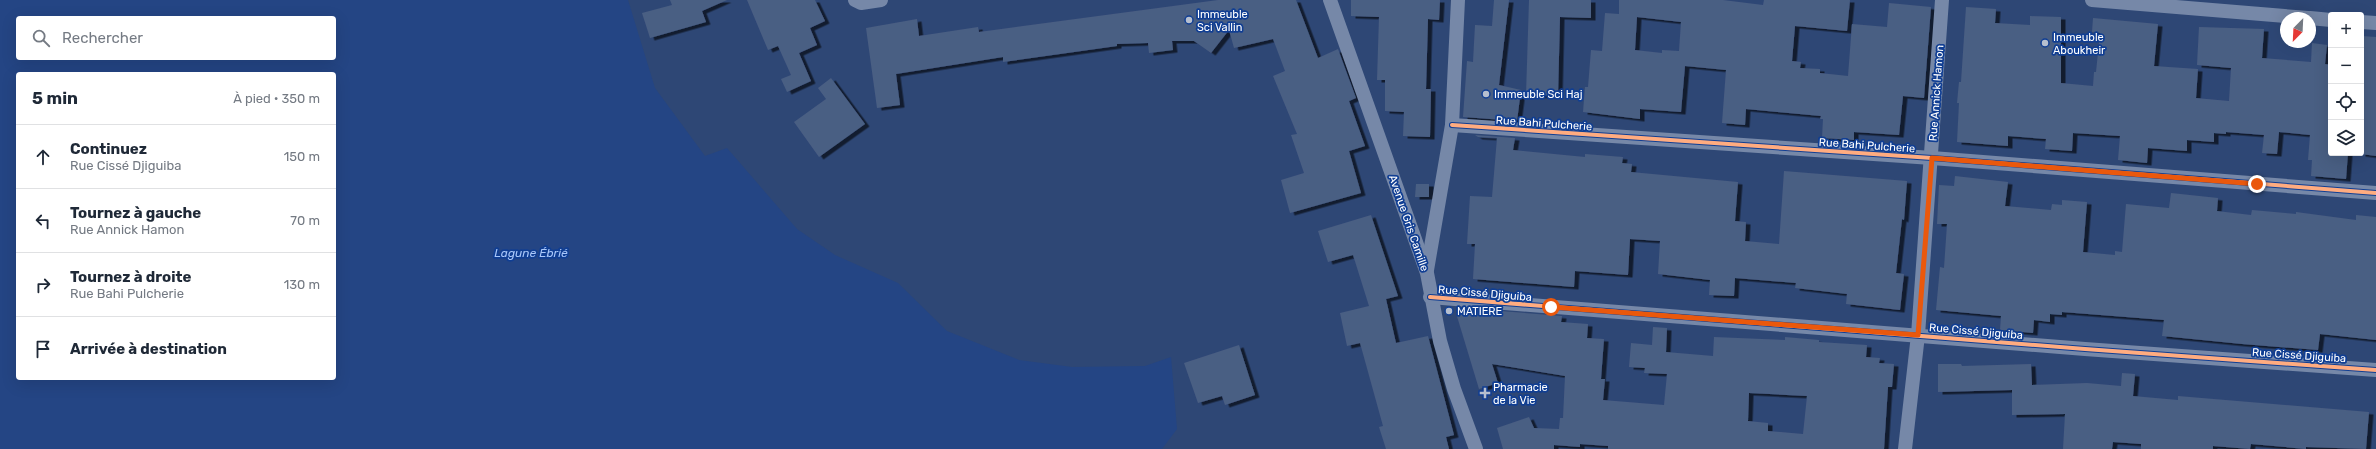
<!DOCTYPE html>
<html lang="fr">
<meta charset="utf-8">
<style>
body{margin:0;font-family:Rubik,sans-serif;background:#f2f2f3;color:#1f2937}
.controls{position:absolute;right:12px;top:12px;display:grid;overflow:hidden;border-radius:4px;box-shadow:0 4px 16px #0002}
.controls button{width:36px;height:36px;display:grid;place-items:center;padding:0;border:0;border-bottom:1px solid #e0e1e3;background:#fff;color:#1f2937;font:20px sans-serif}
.compass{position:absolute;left:2280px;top:12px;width:36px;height:36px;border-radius:50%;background:#fff;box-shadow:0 4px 16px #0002;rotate:204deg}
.stop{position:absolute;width:12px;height:12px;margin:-9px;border:3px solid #ea580c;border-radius:50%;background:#fff}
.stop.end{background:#ea580c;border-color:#fff;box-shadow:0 1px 4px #0008}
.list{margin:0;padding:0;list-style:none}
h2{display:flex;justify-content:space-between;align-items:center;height:52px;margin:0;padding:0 16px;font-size:17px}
h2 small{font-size:13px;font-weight:400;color:#747a83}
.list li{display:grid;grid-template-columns:26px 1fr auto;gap:12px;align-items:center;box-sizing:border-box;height:64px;padding:0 16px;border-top:1px solid #e0e1e3}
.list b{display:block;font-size:15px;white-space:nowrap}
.list p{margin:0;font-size:13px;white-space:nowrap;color:#747a83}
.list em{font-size:13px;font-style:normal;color:#747a83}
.icon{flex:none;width:22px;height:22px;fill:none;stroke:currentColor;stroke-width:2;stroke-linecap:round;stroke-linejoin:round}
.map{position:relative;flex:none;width:2376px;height:449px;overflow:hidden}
.search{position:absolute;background:#fff;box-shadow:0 4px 16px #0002;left:16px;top:16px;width:320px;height:44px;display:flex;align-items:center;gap:10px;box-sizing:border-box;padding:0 14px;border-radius:4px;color:#747a83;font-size:15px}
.panel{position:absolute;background:#fff;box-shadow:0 4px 16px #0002;left:16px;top:72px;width:320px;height:308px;border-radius:4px}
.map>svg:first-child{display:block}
</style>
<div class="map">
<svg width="2376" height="449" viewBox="0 0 2376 449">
<defs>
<filter id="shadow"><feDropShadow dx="4.5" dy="2.5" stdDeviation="0" flood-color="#0009"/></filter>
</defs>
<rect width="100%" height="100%" fill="#2e4775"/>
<!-- water -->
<path fill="#244584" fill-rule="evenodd" d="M0 0H628L655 88 705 156 727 148 797 229 835 255 898 283 947 331 1019 360 1072 367 1145 366 1171 357 1177 429 1162 449H0ZM18 18H334V58H18ZM18 74H334V378H18Z"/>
<!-- building -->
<g fill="#4a5e83" fill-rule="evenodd" filter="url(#shadow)">
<path d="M670 0H727L702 11 706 22 650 38 642 13 672 5Z"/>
<path d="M747 0H815L825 21 810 28 817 45 799 53 811 81 787 92 781 79 791 75 778 46 768 50Z"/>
<path d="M1218 0H1296L1318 58 1338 49 1356 98 1349 101 1365 146 1349 151 1361 193 1290 213 1281 180 1304 173 1291 135 1297 134 1273 76 1285 71 1273 39 1234 48 1229 30 1211 53 1194 41H1172L1173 50 1149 53 1148 43 1117 44V46L1003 62V57L896 74 900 105 877 108 866 28 917 19 919 36 978 27 979 32Z"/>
<path d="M1351 0H1440L1439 20 1428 19 1426 89H1431L1430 137 1403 136 1404 112 1385 111V80H1377L1379 17 1351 16Z"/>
<path d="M1494 0H1509L1499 85 1521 90 1517 121 1463 117 1467 61 1473 62 1475 25 1492 26Z"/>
<path d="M1529 0H1591V18L1560 17 1558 96 1526 95Z"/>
<path d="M1619 0H1723L1763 5 1764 0H1850L1847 31 1795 26 1792 61 1801 62 1800 68 1820 69V73L1848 76 1852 24 1887 27 1889 3 1931 7 1924 98 1903 96 1899 135 1854 132V140L1822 138 1823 119H1820L1821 116 1746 109 1745 125 1722 123 1726 70 1685 66 1681 112 1640 109V119L1583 112 1585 87H1588L1591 50 1602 51 1605 13 1619 14ZM1637 17 1681 22 1679 51 1662 50V53L1635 50Z"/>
<path d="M1966 7 1996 9 1995 23 2030 25V16L2061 17V83L2093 86 2094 72H2096L2100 33 2092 32 2093 18 2158 24 2154 66 2198 69 2196 98 2229 101 2231 68 2197 65 2199 27 2264 29 2262 58 2311 62 2312 43 2327 45 2325 64 2331 65V153H2348L2346 179 2311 176 2312 160H2308L2310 135 2279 132 2277 154 2262 153 2264 135 2226 132V134L2214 133V142L2187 140V151L2148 148 2147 163 2118 160 2120 136 2073 133 2072 151 2045 149 2046 139 2008 136V146L1957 142 1959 103H1957L1959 82H1961Z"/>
<path d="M2361 36 2376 37V156L2361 154Z"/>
<path d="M831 78 865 124 819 157 794 122 826 99 818 88Z"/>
<path d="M1475 135 1515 138 1513 150 1585 157V154L1623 157 1622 163 1632 164 1631 172 1738 182 1735 221 1746 222 1745 241 1779 244 1784 171 1907 181 1904 220 1902 219 1896 273 1904 274 1900 310 1846 304 1847 294 1795 288 1796 283 1735 278 1734 296 1709 295 1710 280 1658 274 1660 241 1630 239 1628 275 1575 271 1574 287 1473 279 1475 244H1467L1470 196 1492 197 1497 138 1478 137Z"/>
<path d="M1955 176 2008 182 2005 206 2051 210 2052 204 2062 205V200L2087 202 2083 252 2115 255V251L2122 252 2126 204 2169 208 2171 193 2218 198 2217 211 2251 215 2252 210 2296 214V212L2356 220V215L2376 217V340L2320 334 2318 350 2242 344 2162 336 2164 320 2062 312V315L2050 314V322L2034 320 2033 333 2000 330 2001 316 1936 310 1940 267 1944 268 1947 224H1937L1939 185 1954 186Z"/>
<path d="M1416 184H1429V197H1415Z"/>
<path d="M1371 215 1398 296 1386 299 1396 343 1428 336 1454 435 1446 437 1449 449H1386L1379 427 1383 426 1360 343 1347 346 1340 313 1369 306 1353 255 1328 262 1318 231Z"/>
<path d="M1462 308 1562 316 1561 322 1588 324 1587 338 1604 339 1601 379H1605L1603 400 1664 405 1667 374 1644 373 1645 368 1629 367 1631 343 1652 345 1653 327 1667 328 1666 352 1713 356 1714 337 1785 340V337L1819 340V342L1867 345 1866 357 1880 358 1879 363 1894 364 1892 387H1888L1884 449H1608V446L1580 444V447L1554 445V449H1503L1497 428 1529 417 1534 428 1559 429 1560 418H1563L1565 376 1492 364 1498 383 1479 389 1456 313ZM1749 393 1807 396 1803 434 1768 431V423L1748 421Z"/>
<path d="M1239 345 1255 395 1225 405 1222 396 1198 403 1184 363Z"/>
<path d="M1938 364H1961L1962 366 2031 364 2032 385 2087 383 2121 386 2122 373 2135 374 2133 396 2178 400V396L2369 412 2366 449 2306 447V449L2251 444 2250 449 2213 446V449H2141V444L2113 442 2112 449H2063L2065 414 2012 415V390L1938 392Z"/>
</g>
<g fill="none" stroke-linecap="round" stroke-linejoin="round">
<!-- street -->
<g stroke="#7688a8" stroke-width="14">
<path d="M855 0 861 3 881 0"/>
<path d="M1330 0 1427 273 1440 341 1454 389 1476 449"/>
<path d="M2092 0 2308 18"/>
<path d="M2310 18 2331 20"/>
<path d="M2361 22 2376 23"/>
<path d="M1452 125 1932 158 2376 193"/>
<path d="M1427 270 1452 125 1458 0"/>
<path d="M1430 297 2085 349 2376 370"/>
<path d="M1905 449 1918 335 1942 0"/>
</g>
<!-- cycleway casing -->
<g stroke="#103e93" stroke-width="6">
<g id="cycleway">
<path d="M1452 125 1932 158 2376 193"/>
<path d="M1430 297 2085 349 2376 370"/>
</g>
</g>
<!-- cycleway -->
<use href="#cycleway" stroke="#ffac80" stroke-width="4"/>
</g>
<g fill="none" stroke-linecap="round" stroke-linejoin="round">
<!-- route -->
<path stroke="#ea580c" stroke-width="5" d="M1551 307 1918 335 1932 158 2257 184"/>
</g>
<!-- markers -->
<g fill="#b6bfcf" stroke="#103e93" stroke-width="1.5">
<circle cx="1189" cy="20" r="4"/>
<circle cx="2045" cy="43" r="4"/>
<circle cx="1486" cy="94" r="4"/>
<circle cx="1449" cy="311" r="4"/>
<path d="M1483 387h4v4h4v4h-4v4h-4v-4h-4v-4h4z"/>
</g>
<g text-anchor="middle" stroke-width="3.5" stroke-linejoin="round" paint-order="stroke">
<!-- poi labels -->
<g font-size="11" fill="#fff" stroke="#103e93" text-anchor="start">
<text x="1197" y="18">Immeuble<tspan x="1197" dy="13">Sci Vallin</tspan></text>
<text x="2053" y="41">Immeuble<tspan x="2053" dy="13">Aboukheir</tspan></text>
<text x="1494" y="98">Immeuble Sci Haj</text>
<text x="1457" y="315">MATIERE</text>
<text x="1493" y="391">Pharmacie<tspan x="1493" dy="13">de la Vie</tspan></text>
</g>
<!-- street labels -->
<g font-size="11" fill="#fff" stroke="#103e93">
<text transform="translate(1936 93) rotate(-86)" y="4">Rue Annick Hamon</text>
<text transform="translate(1544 123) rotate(4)" y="4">Rue Bahi Pulcherie</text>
<text transform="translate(1867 145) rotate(4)" y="4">Rue Bahi Pulcherie</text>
<text transform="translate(1409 223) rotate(71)" y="4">Avenue Gris Camille</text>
<text transform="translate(1485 293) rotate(5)" y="4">Rue Cissé Djiguiba</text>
<text transform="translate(1976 331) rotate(5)" y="4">Rue Cissé Djiguiba</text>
<text transform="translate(2299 355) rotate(4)" y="4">Rue Cissé Djiguiba</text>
</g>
<!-- water labels -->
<g font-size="12" font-style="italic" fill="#a9c7fa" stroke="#103e93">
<text x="531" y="257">Lagune Ébrié</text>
</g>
</g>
</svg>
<div class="controls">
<button>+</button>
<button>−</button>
<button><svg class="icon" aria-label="locate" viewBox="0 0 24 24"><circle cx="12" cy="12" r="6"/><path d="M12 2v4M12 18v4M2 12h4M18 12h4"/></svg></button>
<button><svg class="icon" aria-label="layers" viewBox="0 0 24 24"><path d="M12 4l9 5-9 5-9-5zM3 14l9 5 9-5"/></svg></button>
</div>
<svg class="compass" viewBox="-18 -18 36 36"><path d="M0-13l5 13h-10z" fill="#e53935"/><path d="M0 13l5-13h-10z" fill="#747a83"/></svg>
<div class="stop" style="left:1551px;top:307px"></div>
<div class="stop end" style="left:2257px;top:184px"></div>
<div class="search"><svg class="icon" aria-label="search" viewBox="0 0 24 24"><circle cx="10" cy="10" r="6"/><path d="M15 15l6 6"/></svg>Rechercher</div>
<section class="panel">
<h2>5 min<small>À pied · 350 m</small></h2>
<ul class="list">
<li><svg class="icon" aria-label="ahead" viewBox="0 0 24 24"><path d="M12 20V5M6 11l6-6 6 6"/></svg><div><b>Continuez</b><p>Rue Cissé Djiguiba</p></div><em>150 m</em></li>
<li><svg class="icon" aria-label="left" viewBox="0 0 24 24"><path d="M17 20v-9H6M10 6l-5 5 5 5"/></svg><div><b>Tournez à gauche</b><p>Rue Annick Hamon</p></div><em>70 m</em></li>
<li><svg class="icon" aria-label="right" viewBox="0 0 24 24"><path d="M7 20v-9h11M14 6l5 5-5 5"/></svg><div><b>Tournez à droite</b><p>Rue Bahi Pulcherie</p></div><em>130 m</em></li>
<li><svg class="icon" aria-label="arrive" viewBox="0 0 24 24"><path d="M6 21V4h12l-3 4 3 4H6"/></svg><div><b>Arrivée à destination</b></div></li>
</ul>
</section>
</div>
